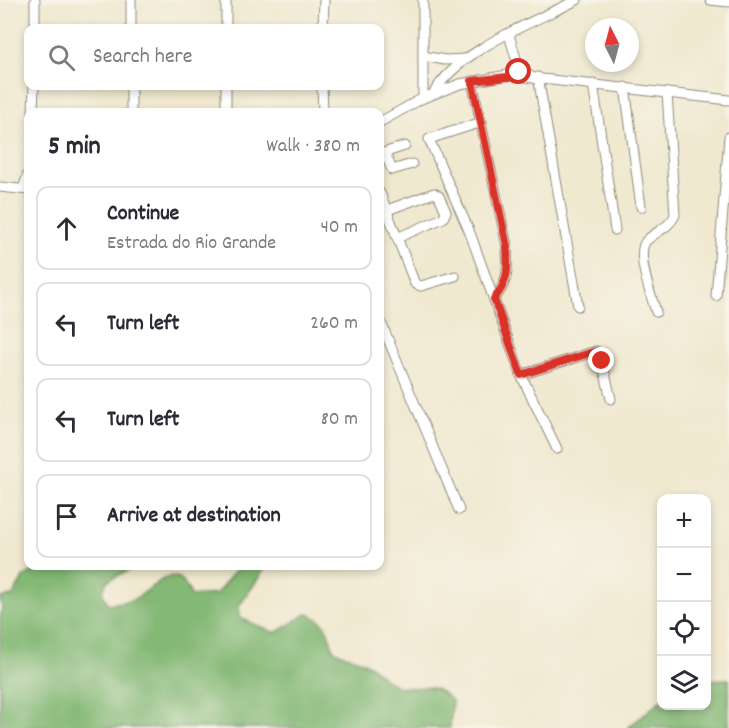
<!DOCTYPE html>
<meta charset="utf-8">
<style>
body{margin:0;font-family:Dekko,sans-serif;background:#f7f7f7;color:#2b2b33}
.controls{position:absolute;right:18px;bottom:18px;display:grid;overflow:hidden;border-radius:12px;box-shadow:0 3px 9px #0003}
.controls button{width:54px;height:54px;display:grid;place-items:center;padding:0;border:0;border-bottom:2px solid #e1e1e2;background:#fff;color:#2b2b33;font:30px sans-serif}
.compass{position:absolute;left:585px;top:18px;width:54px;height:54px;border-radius:50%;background:#fff;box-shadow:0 3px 9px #0003;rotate:354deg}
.stop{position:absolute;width:18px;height:18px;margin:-14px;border:4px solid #d93025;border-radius:50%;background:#fff}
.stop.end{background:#d93025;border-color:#fff;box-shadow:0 2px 6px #0008}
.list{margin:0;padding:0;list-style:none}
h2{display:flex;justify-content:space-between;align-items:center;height:78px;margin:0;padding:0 24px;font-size:26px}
h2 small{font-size:20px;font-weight:400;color:#7c7c81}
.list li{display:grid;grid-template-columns:39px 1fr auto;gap:18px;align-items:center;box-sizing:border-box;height:84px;margin:0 12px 12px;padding:0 12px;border:2px solid #e1e1e2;border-radius:12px}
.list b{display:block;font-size:22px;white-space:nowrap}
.list p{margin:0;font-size:20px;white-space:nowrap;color:#7c7c81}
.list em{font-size:20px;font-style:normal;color:#7c7c81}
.icon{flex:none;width:33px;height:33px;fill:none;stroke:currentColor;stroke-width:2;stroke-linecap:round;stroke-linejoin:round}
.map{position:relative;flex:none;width:729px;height:728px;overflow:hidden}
.search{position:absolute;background:#fff;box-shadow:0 3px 9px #0003;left:24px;top:24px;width:360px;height:66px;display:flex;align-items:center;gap:15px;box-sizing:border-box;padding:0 21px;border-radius:12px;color:#7c7c81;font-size:22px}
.panel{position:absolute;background:#fff;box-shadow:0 3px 9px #0003;left:24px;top:108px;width:360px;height:462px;border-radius:12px}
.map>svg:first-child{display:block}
</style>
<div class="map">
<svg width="729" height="728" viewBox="0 0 729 728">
<rect width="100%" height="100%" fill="#f7f3e8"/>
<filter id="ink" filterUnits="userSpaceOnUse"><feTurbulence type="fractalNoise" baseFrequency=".0167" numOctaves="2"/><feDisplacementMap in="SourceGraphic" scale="12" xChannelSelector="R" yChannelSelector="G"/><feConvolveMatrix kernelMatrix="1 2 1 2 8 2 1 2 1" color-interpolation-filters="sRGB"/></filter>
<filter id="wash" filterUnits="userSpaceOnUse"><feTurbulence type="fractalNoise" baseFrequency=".008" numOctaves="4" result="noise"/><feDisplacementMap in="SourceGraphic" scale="24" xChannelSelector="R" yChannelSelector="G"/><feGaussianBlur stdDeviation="1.35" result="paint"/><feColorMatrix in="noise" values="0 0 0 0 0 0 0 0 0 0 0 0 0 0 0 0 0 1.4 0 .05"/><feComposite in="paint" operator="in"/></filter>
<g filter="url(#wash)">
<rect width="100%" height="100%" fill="#f0e8cf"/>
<!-- forest -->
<g fill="#83b874" stroke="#577250" stroke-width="1.5">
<path d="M44 566H138L107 581 102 592 108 604C115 603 125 602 132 600 154 591 174 554 191 596L216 594 239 566H267L239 606 240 618 275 633 307 614C327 620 328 631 333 649 343 657 356 657 367 664 376 669 386 683 397 686 422 693 427 677 452 701L450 728H0V614L2 609 0 598 13 596 24 576Z"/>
<path d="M729 679V728H628L661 700 662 706H706L707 680Z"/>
</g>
</g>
<g filter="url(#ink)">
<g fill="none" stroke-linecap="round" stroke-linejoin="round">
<!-- minor casing -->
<g stroke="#8e8a7d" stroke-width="11">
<g id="minor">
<path d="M226 0V28"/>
<path d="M710 0 729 2"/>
<path d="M35 28V0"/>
<path d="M131 28V0"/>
<path d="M323 28 324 0"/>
<path d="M509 35 519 68 530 76"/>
<path d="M423 56 445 60 465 59"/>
<path d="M538 77 578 306"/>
<path d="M472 81 507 246C508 269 509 281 494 299"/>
<path d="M593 84 615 230"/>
<path d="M226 86V112"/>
<path d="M322 86 323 112"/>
<path d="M625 87 641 207"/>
<path d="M433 94C459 49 532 23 577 0"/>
<path d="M423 98V0"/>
<path d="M33 112 34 86"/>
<path d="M131 112V86"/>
<path d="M380 122 423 98 460 84 507 75 729 100"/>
<path d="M482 122 429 139 470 233 521 375 557 449"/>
<path d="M385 153 392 170 412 164"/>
<path d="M380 154 405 146"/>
<path d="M0 187 28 190"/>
<path d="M23 189 28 174"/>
<path d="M380 193 415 284 421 286 455 276"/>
<path d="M387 210 434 193 439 196 446 212 443 218 397 238"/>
<path d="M716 296 729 137"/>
<path d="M656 312C652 297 634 252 647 240 657 231 670 227 675 215L667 93"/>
<path d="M380 320 459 510"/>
<path d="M521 375 596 351 602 361 611 399"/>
</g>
</g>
<!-- minor -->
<use href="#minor" stroke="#fff" stroke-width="9"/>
</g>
</g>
<g fill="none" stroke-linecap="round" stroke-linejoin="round" filter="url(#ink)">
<!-- route -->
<path stroke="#d93025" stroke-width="8" d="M519 72 516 76 472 81 507 246C508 269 509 281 494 299L521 375 596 351 602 361"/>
</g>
</svg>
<div class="controls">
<button>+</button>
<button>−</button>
<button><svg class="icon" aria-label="locate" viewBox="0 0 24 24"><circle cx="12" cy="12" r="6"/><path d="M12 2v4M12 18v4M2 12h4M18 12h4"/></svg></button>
<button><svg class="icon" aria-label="layers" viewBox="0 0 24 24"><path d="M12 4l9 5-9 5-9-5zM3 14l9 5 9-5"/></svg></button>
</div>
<svg class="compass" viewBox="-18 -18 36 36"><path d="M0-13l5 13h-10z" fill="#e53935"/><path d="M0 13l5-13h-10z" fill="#7c7c81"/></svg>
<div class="stop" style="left:519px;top:72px"></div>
<div class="stop end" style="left:602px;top:361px"></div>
<div class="search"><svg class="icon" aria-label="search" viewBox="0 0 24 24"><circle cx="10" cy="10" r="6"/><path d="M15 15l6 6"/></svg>Search here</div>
<section class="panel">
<h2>5 min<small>Walk · 380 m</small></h2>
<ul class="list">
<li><svg class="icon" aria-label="ahead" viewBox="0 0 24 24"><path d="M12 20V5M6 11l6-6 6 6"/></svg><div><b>Continue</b><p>Estrada do Rio Grande</p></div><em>40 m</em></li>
<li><svg class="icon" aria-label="left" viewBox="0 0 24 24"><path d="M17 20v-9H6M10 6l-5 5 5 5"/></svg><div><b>Turn left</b></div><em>260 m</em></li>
<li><svg class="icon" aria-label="left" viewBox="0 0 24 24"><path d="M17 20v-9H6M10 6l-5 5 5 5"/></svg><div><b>Turn left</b></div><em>80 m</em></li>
<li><svg class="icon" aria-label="arrive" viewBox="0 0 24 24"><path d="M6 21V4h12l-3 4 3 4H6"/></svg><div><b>Arrive at destination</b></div></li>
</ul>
</section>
</div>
